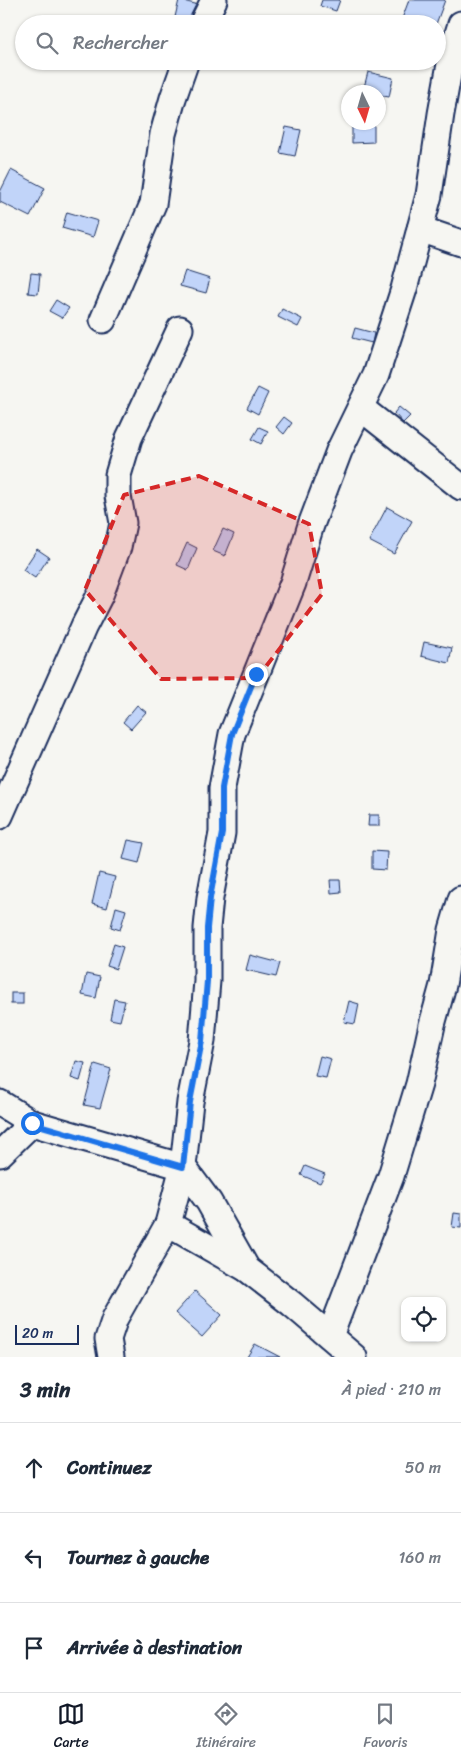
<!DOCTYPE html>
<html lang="fr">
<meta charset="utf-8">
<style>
body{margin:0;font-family:Sriracha,sans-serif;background:#f2f2f3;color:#1f2937}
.controls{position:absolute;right:15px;bottom:15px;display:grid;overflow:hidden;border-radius:10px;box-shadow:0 1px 4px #0004}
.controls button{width:45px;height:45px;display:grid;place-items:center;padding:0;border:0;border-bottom:1px solid #e0e1e3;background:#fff;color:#1f2937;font:25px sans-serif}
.compass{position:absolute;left:341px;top:85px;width:45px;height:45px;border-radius:50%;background:#fff;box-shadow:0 1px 4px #0004;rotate:175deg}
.scale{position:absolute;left:15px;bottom:12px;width:64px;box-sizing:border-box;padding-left:5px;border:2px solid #1b2f5e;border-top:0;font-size:14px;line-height:18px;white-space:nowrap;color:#1b2f5e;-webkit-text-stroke:4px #f6f6f2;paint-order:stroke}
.stop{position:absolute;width:15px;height:15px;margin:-11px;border:4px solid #1a73e8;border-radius:50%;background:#fff}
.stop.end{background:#1a73e8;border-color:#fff;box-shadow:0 1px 5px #0008}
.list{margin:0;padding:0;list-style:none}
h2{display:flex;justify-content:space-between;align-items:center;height:65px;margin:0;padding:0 20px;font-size:21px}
h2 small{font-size:16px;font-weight:400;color:#747a83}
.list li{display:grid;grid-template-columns:32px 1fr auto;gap:15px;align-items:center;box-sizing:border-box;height:90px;padding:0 20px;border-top:1px solid #e0e1e3}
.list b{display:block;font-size:19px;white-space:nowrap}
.list em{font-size:16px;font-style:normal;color:#747a83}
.icon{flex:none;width:28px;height:28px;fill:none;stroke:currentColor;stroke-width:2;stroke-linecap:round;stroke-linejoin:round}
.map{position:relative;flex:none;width:461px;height:1357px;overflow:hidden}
.search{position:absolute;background:#fff;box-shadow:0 1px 4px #0004;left:15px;right:15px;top:15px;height:55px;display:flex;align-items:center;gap:12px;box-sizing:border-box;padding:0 18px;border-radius:28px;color:#747a83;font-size:19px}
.sheet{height:335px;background:#fff}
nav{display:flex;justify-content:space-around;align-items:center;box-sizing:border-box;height:70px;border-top:1px solid #e0e1e3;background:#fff;font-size:14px;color:#747a83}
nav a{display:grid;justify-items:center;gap:2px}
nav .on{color:#111827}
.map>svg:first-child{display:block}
</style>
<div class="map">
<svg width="461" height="1357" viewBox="0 0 461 1357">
<rect width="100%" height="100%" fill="#f6f6f2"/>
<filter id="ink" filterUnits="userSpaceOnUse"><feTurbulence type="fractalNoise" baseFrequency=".02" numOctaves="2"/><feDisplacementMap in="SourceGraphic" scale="10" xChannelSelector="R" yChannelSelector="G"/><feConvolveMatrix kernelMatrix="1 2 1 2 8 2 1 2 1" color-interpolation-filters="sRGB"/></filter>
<g filter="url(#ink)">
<!-- building -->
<g fill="#c1d4f9" stroke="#1b2f5e">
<path d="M179 0 199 5 195 22 175 17Z"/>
<path d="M322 0H340L336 11 320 6Z"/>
<path d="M409 0H445L436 24H400Z"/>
<path d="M368 72 393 78 389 97 378 95V92L363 91Z"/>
<path d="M352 122H374V142L352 143Z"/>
<path d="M286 127 301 130 295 156 280 153Z"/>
<path d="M11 170 45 188 30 217 0 202V192Z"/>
<path d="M67 212 98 221 93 237 62 228Z"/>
<path d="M185 271 210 279 206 293 180 286Z"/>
<path d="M31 273 40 274 38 294 28 293Z"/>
<path d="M56 300 69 308 62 318 49 311Z"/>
<path d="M282 309 302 319 298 327 278 317Z"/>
<path d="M355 328 374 333 372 343 352 338Z"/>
<path d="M258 388 268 393 258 414 247 408Z"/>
<path d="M399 407 410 416 403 423 394 413Z"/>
<path d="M284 417 292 423 284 434 276 427Z"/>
<path d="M259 427 268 431 261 444 252 439Z"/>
<path d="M387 507 412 521 394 554 369 541Z"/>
<path d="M223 529 234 534 225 556 213 551Z"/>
<path d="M187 543 197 548 188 570 177 565Z"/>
<path d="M37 549 49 557 35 578 23 570Z"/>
<path d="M424 642 452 648 449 663 421 656Z"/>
<path d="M137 705 146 712 131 729 123 722Z"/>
<path d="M369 815H379V826H368Z"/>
<path d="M128 840 144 843 139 863 123 859Z"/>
<path d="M372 851 387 852 386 870 372 869Z"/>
<path d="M99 873 115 877 107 908 92 904Z"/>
<path d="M330 880H340L341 892 331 893Z"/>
<path d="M116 907 126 910 120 930 111 927Z"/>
<path d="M114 944 123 947 116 969 107 966Z"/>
<path d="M250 955 280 963 276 977 246 970Z"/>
<path d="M86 974 100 977 96 998 82 995Z"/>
<rect x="11" y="993" width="12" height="11"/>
<path d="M114 999 125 1001 120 1021 110 1019Z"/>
<path d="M349 1001 359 1004 355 1024 344 1022Z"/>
<path d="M320 1056 331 1059 326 1078 315 1076Z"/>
<path d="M76 1061 85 1063 80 1081 71 1078Z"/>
<path d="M95 1064 111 1069 100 1108 84 1105Z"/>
<path d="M305 1166 325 1174 320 1183 301 1175Z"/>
<path d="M454 1213 461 1214V1228L452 1227Z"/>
<path d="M195 1291 222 1315 202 1337 175 1313Z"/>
<path d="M255 1344 280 1357H247Z"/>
</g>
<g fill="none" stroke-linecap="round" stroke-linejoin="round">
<!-- minor casing -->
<g stroke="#1b2f5e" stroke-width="29">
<g id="minor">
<path d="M202 24 214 0"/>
<path d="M420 229 461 243"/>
<path d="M103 320 153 204 163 134 173 98 186 61"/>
<path d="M361 408 461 487"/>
<path d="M0 816 84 626 100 595 118 547 123 523 118 496V475L129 438 180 329"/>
<path d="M0 1103 32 1123 183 1167 209 1202 247 1269 292 1304 354 1357"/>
<path d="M0 1154 32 1123"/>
<path d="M168 1224 247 1269"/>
<path d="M330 1336 391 1176 419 1084 432 1025 443 985 452 930 461 899"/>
<path d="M111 1357 108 1339 115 1318 168 1224 183 1167 190 1102 202 1041 207 981V928L210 898 222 833V788L232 734 293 583 311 525 339 451 376 375 404 289 429 195 441 114 452 53 461 24"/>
</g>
</g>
<!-- minor -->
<use href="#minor" stroke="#f6f6f2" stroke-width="25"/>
</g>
</g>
<g fill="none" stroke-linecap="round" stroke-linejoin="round" filter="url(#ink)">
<!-- route -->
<path stroke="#1a73e8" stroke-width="6" d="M32 1123 183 1167 190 1102 202 1041 207 981V928L210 898 222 833V788L232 734 256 674"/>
</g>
<!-- marked area -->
<path fill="#d62828" fill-opacity="0.2" stroke="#d62828" stroke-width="4" stroke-dasharray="10 6" stroke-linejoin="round" d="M199 476 309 524 322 594 257 678 161 679 85 590 124 495Z"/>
</svg>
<div class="controls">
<button><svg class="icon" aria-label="locate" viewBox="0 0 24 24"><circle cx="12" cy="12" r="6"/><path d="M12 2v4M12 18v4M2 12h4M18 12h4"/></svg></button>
</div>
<svg class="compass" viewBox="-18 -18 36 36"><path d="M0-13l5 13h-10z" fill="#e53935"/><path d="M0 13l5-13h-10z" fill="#747a83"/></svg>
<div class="scale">20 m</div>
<div class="stop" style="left:32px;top:1123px"></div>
<div class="stop end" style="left:256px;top:674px"></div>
<div class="search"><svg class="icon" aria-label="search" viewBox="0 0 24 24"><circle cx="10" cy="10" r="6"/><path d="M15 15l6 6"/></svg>Rechercher</div>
</div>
<section class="sheet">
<h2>3 min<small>À pied · 210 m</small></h2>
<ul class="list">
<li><svg class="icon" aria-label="ahead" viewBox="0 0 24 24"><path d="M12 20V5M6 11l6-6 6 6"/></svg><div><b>Continuez</b></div><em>50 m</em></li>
<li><svg class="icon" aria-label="left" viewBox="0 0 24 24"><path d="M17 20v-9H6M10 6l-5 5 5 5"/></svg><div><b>Tournez à gauche</b></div><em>160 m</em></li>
<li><svg class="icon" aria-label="arrive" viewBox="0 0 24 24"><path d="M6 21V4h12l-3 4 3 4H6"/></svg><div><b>Arrivée à destination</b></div></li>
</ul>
</section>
<nav>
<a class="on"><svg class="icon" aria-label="map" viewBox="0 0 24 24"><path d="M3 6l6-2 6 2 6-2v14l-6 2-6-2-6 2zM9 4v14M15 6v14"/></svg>Carte</a>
<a><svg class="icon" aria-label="directions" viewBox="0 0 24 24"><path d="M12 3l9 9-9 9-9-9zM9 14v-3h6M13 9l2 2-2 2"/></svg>Itinéraire</a>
<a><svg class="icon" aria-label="saved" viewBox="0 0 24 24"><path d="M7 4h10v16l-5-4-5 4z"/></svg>Favoris</a>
</nav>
